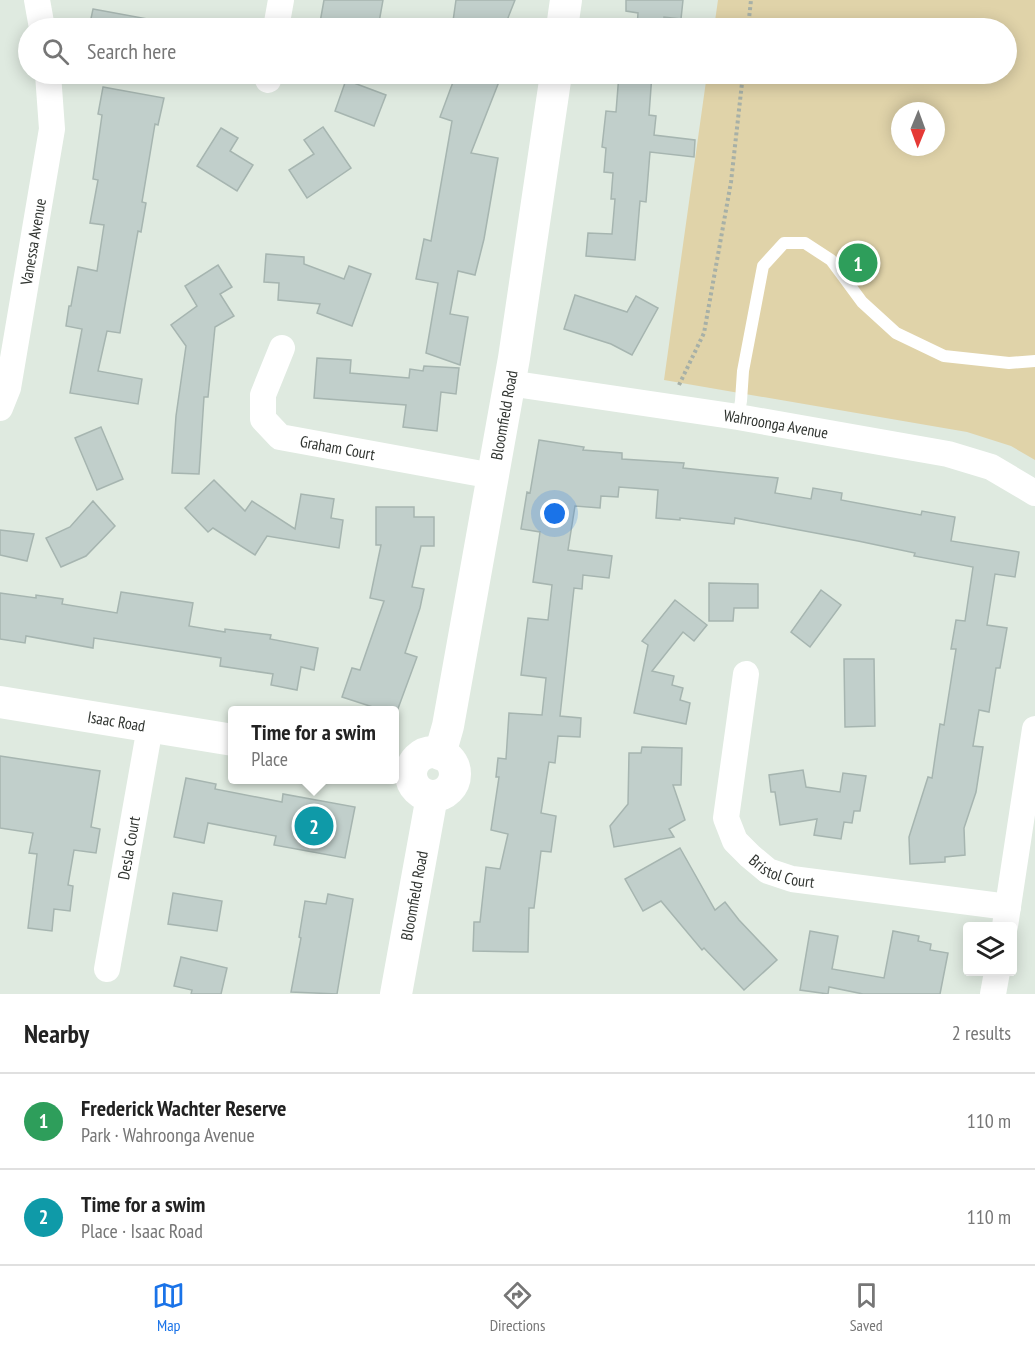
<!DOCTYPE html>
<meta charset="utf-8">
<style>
body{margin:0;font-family:"PT Sans Narrow",sans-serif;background:#f6f6f6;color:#222}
.controls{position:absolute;right:18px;bottom:18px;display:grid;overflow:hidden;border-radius:6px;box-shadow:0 3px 15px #0003}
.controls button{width:54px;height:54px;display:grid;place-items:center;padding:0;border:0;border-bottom:2px solid #e0e0e0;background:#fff;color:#222;font:30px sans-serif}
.compass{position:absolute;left:891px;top:102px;width:54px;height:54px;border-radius:50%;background:#fff;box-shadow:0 3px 15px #0003;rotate:181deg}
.you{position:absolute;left:555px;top:514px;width:21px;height:21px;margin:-15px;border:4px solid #fff;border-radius:50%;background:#1a73e8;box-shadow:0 0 0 9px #1a73e833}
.badge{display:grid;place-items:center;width:39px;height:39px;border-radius:50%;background:#1a73e8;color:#fff;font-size:20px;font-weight:700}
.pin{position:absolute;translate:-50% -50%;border:3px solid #fff;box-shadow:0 2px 6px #0006}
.popup{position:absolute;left:228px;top:706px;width:171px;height:78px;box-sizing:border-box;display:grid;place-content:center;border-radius:6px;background:#fff;filter:drop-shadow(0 2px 4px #0005);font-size:20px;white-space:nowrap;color:#767676}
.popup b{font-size:22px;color:#222}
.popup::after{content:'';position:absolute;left:50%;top:100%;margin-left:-12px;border:12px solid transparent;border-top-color:#fff}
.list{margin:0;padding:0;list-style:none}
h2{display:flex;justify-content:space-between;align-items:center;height:78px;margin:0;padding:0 24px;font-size:26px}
h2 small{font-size:20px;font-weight:400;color:#767676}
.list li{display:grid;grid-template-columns:39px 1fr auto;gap:18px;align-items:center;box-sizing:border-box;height:96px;padding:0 24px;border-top:2px solid #e0e0e0}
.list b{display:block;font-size:22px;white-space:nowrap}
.list p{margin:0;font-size:20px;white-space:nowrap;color:#767676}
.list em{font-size:20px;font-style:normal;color:#767676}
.icon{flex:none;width:33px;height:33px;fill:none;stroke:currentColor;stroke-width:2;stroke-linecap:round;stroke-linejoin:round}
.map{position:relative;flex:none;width:1035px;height:994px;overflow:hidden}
.search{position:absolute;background:#fff;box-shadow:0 3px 15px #0003;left:18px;right:18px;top:18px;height:66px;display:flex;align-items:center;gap:15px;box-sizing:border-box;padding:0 21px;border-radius:33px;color:#767676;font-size:22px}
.sheet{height:270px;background:#fff}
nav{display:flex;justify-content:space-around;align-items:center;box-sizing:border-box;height:84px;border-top:2px solid #e0e0e0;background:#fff;font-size:16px;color:#767676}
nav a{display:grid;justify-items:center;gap:3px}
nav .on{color:#1a73e8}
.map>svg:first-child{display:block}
</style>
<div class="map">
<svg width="1035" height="994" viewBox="0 0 1035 994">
<rect width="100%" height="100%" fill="#dfeae0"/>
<!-- green -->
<path fill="#e0d3a9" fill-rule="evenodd" d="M718 0H1035V460L1011 446 967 432 664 380 707 74H1006V28H714ZM900 111H936V147H900Z"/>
<!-- building -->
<g fill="#c1cfcb" stroke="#a6b5b0" stroke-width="1.5">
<path d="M324 0H383L378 28H319Z"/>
<path d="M456 0H515L504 28H452Z"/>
<path d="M626 0H683L681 19 664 17 663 28H637L638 13 626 11Z"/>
<path d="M93 9 148 19 147 28H89Z"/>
<path d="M456 74H502L471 153 498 158 484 239 475 275 458 271 450 314 468 317 460 365 426 353 438 283 416 279 424 239 431 241 452 121 440 117Z"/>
<path d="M619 74H652L649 115 656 116 654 135 695 140 694 157 650 152 646 202 640 201 635 260 586 256 588 233 612 234 615 199H611L613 173 604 172 606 148 602 147 606 111 616 112Z"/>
<path d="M346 80 386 95 374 126 335 111Z"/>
<path d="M103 87 164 98 158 125 155 124 142 202 146 203 141 232 138 231 120 333 107 331 98 371 142 379 138 404 70 393 82 329 66 326 69 306H71L78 267 97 271 104 225 90 223 98 180 93 179 102 115 98 114Z"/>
<path d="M323 127 351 168 307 198 289 170 314 154 304 140Z"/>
<path d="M221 128 238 138 230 151 253 165 237 191 197 166Z"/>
<path d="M266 254 304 257V264L344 279 349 266 371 274 352 326 317 313 320 304 278 300 279 283 264 282Z"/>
<path d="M218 265 232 287 220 294 234 316 215 327 208 397H204L199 474 172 473 176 416 186 346 171 325 197 306 185 286Z"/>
<path d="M575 295 627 312 636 296 658 308 632 355 611 344 564 329Z"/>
<path d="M317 358 351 360 350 373 409 378 410 369 423 371 424 366 459 368 456 394 441 392 437 431 403 427 406 405 314 398Z"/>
<path d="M101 427 123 479 97 490 75 438Z"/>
<path d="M539 440 584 447 583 450 622 453V459L684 463 683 468 778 478 775 493 811 499 813 488 842 493 841 500 921 515 922 511 955 517 951 541 1019 552 1015 577 995 574 987 625 1007 628 1000 668H996L989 712 979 710 973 746 983 747 976 792 964 828 965 855 945 857V862L910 864 909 837 928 777 932 778 940 724 944 725 956 649H951L956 620 965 621 973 567 914 556 915 553 858 541 735 518 734 524 680 518V520L656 518 658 490 619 487 618 497 601 496 600 508 575 506 568 550 612 556 609 578 583 575 582 589 574 588 560 716 581 718 580 737 558 736 555 763 549 762 541 813 556 816 551 852 541 851 534 908H529L528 952 473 951 474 922H480L486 867 500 869 508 834 491 830 499 777H496L498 758 506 759 509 713 542 715 546 678 521 675 528 618 548 620 552 585 533 582 540 532 521 529 527 492 530 493Z"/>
<path d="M214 480 245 511 252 501 295 529 301 494 334 499 331 518 343 520 339 548 267 536 255 555 213 528 208 532 185 508Z"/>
<path d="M93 501 115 526 86 556 61 567 46 538 70 527Z"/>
<path d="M376 507H414V517H434V546H421L412 587 424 589 420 608 405 653 417 657 396 714 395 711H385L342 697 352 668 360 670 384 601 370 598 381 545H376Z"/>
<path d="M0 530 34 534 27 561 0 555Z"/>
<path d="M709 583 758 584V608H734L733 621H709Z"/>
<path d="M821 590 841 605 810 647 791 632Z"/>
<path d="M121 592 193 603 189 626 225 632V629L271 635 270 639 318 648 314 670 301 667 297 690 271 685 273 674 220 666 221 658 94 638 93 648 26 636 25 643 0 639V593L36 598V595L63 599 62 604 117 613Z"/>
<path d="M675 600 707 625 694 641 683 632 652 671 674 676 672 685 683 688 680 700 690 703 686 724 634 713 648 645 642 641Z"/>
<path d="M844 659H874L875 726 845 727Z"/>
<path d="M642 747 682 748 681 785H673L685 820 669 829 674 837 614 847 610 826 628 804 629 753H641Z"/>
<path d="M0 756 100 771 91 827 100 829 96 853 74 850 68 885 73 886 70 911 54 909 52 931 28 928 37 854 29 853 33 833 0 828Z"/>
<path d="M803 770 806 787 840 792 843 773 866 776 860 811H854L852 823 844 822 841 839 814 835 817 819 780 825 775 792H771L769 775Z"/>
<path d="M186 778 216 784 215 789 282 802 283 794 355 807 345 858 274 845 276 836 208 823 204 843 174 837Z"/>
<path d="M680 848 715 910 725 902 739 920 777 960 744 990 704 948 702 950 661 901 643 911 625 879Z"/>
<path d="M173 893 222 901 217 931 168 924Z"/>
<path d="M328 894 353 899 337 994 291 992 301 938 299 937 305 901 326 904Z"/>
<path d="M810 931 838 936 832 969 884 978 893 931 919 936 918 941 931 944 930 950 948 953 940 994H863L829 987 828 994 800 990Z"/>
<path d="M181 957 227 968 221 994H191L192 990 174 986Z"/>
</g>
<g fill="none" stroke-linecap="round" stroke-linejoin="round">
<!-- path -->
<g stroke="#a7b0a7" stroke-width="4" stroke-dasharray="3 3" stroke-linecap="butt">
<path d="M748 28 751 0"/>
<path d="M679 385 704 333 731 182 743 74"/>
</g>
<!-- service -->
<path stroke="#fff" stroke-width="12" d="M738 417 741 401 743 371 763 266 784 243H805L831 260 862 302 896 333 944 356 1009 363 1035 361"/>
<!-- minor -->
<g stroke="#fff" stroke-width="26">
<path d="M37 0 42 28"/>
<path d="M276 28 281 0"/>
<path d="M268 80 269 74"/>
<path id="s1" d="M282 348 263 395V419L280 437 493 476"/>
<path id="s2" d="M509 383 738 417 948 454 991 467 1035 493"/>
<path id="s3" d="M0 408 8 388 52 129 48 74"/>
<path id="s4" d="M746 674 726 818 735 841 750 856 768 871 792 879 1008 907"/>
<path d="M1005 926 1035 729"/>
<path id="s5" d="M107 969 150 727"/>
<path d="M993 994 997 972"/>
</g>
<!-- tertiary -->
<g stroke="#fff" stroke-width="32">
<path d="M562 28 566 0"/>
<path id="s6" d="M0 702 233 740"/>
<circle cx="433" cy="774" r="22"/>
<path id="s7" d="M440 754 448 726 514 358 556 74"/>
<path id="s8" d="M396 994 432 796"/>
</g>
</g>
<g text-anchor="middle" stroke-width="4.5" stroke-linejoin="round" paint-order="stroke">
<!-- street labels -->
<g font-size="16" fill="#303430" stroke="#fff">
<text dy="6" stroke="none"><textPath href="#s3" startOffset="170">Vanessa Avenue</textPath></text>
<text dy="6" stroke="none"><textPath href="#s7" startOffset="345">Bloomfield Road</textPath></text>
<text dy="6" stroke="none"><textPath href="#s2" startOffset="270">Wahroonga Avenue</textPath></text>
<text dy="6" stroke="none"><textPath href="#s1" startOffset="158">Graham Court</textPath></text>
<text dy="6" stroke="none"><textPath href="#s6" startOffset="118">Isaac Road</textPath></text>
<text dy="6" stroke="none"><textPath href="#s5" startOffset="123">Desla Court</textPath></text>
<text dy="6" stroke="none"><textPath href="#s4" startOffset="228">Bristol Court</textPath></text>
<text dy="6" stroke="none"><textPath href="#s8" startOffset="100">Bloomfield Road</textPath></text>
</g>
</g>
</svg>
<div class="controls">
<button><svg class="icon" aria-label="layers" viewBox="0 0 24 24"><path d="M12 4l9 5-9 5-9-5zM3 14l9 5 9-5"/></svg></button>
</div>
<svg class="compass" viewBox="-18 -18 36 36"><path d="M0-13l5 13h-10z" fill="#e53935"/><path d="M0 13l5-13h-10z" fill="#767676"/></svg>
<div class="you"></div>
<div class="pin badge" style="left:858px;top:263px;background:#2e9e5b">1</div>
<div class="pin badge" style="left:314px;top:826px;background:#0f9aa8">2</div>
<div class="popup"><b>Time for a swim</b>Place</div>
<div class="search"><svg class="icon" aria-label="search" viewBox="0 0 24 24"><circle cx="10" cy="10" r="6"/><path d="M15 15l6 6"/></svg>Search here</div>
</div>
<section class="sheet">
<h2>Nearby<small>2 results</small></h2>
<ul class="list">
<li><span class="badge" style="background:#2e9e5b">1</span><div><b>Frederick Wachter Reserve</b><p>Park · Wahroonga Avenue</p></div><em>110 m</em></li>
<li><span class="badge" style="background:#0f9aa8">2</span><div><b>Time for a swim</b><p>Place · Isaac Road</p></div><em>110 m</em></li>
</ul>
</section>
<nav>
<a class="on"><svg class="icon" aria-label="map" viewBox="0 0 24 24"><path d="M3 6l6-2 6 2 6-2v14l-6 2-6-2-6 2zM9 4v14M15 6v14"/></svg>Map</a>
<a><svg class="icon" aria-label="directions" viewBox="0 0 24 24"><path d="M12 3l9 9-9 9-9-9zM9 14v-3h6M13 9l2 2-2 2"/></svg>Directions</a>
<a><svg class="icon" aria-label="saved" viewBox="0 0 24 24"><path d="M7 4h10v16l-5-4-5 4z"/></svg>Saved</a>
</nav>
